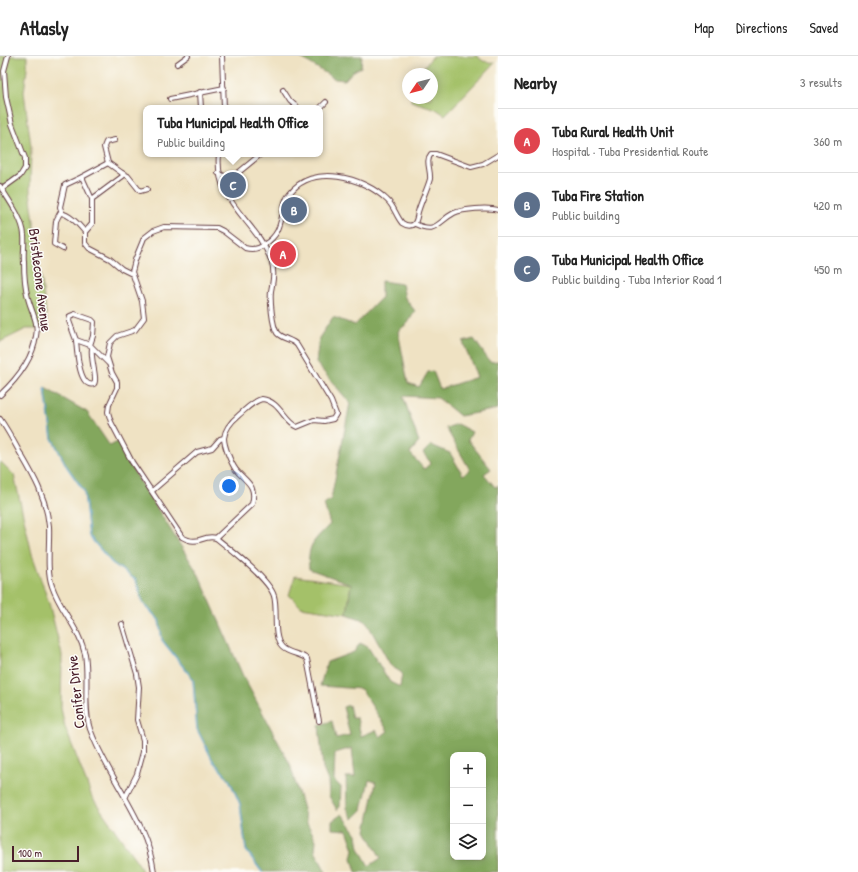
<!DOCTYPE html>
<meta charset="utf-8">
<style>
body{margin:0;font-family:"Patrick Hand",sans-serif;background:#f6f6f6;color:#222}
.controls{position:absolute;right:12px;bottom:12px;display:grid;overflow:hidden;border-radius:8px;box-shadow:0 2px 10px #0003}
.controls button{width:36px;height:36px;display:grid;place-items:center;padding:0;border:0;border-bottom:1px solid #e0e0e0;background:#fff;color:#222;font:20px sans-serif}
.compass{position:absolute;left:402px;top:12px;width:36px;height:36px;border-radius:50%;background:#fff;box-shadow:0 2px 10px #0003;rotate:235deg}
.scale{position:absolute;left:12px;bottom:10px;width:67px;box-sizing:border-box;padding-left:4px;border:2px solid #4a1f2b;border-top:0;font-size:11px;line-height:14px;white-space:nowrap;color:#4a1f2b;-webkit-text-stroke:3px #fdfcf7;paint-order:stroke}
.you{position:absolute;left:229px;top:430px;width:14px;height:14px;margin:-10px;border:3px solid #fff;border-radius:50%;background:#1a73e8;box-shadow:0 0 0 6px #1a73e833}
.badge{display:grid;place-items:center;width:26px;height:26px;border-radius:50%;background:#c8321e;color:#fff;font-size:13px;font-weight:700}
.pin{position:absolute;translate:-50% -50%;border:2px solid #fff;box-shadow:0 1px 4px #0006}
.popup{position:absolute;left:143px;top:49px;width:180px;height:52px;box-sizing:border-box;display:grid;place-content:center;border-radius:8px;background:#fff;filter:drop-shadow(0 1px 3px #0005);font-size:13px;white-space:nowrap;color:#767676}
.popup b{font-size:15px;color:#222}
.popup::after{content:'';position:absolute;left:50%;top:100%;margin-left:-8px;border:8px solid transparent;border-top-color:#fff}
.list{margin:0;padding:0;list-style:none}
h2{display:flex;justify-content:space-between;align-items:center;height:52px;margin:0;padding:0 16px;font-size:17px}
h2 small{font-size:13px;font-weight:400;color:#767676}
.list li{display:grid;grid-template-columns:26px 1fr auto;gap:12px;align-items:center;box-sizing:border-box;height:64px;padding:0 16px;border-top:1px solid #e0e0e0}
.list b{display:block;font-size:15px;white-space:nowrap}
.list p{margin:0;font-size:13px;white-space:nowrap;color:#767676}
.list em{font-size:13px;font-style:normal;color:#767676}
.icon{flex:none;width:22px;height:22px;fill:none;stroke:currentColor;stroke-width:2;stroke-linecap:round;stroke-linejoin:round}
.map{position:relative;flex:none;width:498px;height:816px;overflow:hidden}
header{display:flex;align-items:center;gap:24px;box-sizing:border-box;height:56px;padding:0 20px;background:#fff;border-bottom:1px solid #e0e0e0}
header strong{font-size:19px}
nav{display:flex;gap:22px;margin-inline-start:auto;font-size:14px}
main{display:flex}
aside{flex:1;background:#fff}
.map>svg:first-child{display:block}
</style>
<header>
<strong>Atlasly</strong>
<nav><a>Map</a><a>Directions</a><a>Saved</a></nav>
</header>
<main>
<div class="map">
<svg width="498" height="816" viewBox="0 0 498 816">
<rect width="100%" height="100%" fill="#fdfcf7"/>
<filter id="ink" filterUnits="userSpaceOnUse"><feTurbulence type="fractalNoise" baseFrequency=".025" numOctaves="2"/><feDisplacementMap in="SourceGraphic" scale="8" xChannelSelector="R" yChannelSelector="G"/><feConvolveMatrix kernelMatrix="1 2 1 2 8 2 1 2 1" color-interpolation-filters="sRGB"/></filter>
<filter id="wash" filterUnits="userSpaceOnUse"><feTurbulence type="fractalNoise" baseFrequency=".012" numOctaves="4" result="noise"/><feDisplacementMap in="SourceGraphic" scale="16" xChannelSelector="R" yChannelSelector="G"/><feGaussianBlur stdDeviation="0.9" result="paint"/><feColorMatrix in="noise" values="0 0 0 0 0 0 0 0 0 0 0 0 0 0 0 0 0 1.4 0 .05"/><feComposite in="paint" operator="in"/></filter>
<g filter="url(#wash)">
<rect width="100%" height="100%" fill="#efe2c3"/>
<!-- green -->
<g fill="#a4c169" stroke="#77704a">
<path d="M0 0H27V13L24 36 31 90 30 135 48 273H26L0 286Z"/>
<path d="M433 0H477L483 5 495 7 445 59 436 53 411 45V42H432V18H420L423 12Z"/>
<path d="M0 405 14 419 32 498 49 547 62 599 61 652 65 671 92 741 140 810 142 816H0Z"/>
<path d="M295 520 351 528 347 558 301 551 289 539Z"/>
</g>
<!-- forest -->
<g fill="#83a75d" stroke="#666344" fill-rule="evenodd">
<path d="M298 0H362L361 11 352 16 345 24 335 23Z"/>
<path d="M381 225 402 228 405 242 415 255 408 267 398 275 408 327 419 331 428 316 433 315 440 333 477 321 463 286 474 283 490 306 498 305V353L460 360 438 342 403 340 419 386 410 397 424 413 431 407 423 397 431 389 450 397 463 419 470 414 446 372 457 368 472 376 468 384 491 413 484 418 495 431 498 430V816H356L352 802 354 793 347 774 332 773V765L342 758 357 778 359 792 369 810 381 802 366 775 376 726 369 724 362 754 353 763 347 752 346 721H355L352 692 335 697 334 724 341 731 340 751 337 754 329 740 328 725 323 713 319 669 332 665 336 682 350 679 343 651 349 649 352 662H357L361 680 376 674 380 681 388 675 361 633 320 630 327 606 354 596 360 587 368 591 390 626 400 631 402 617 391 610 366 565 347 558 351 528 309 513C307 488 314 485 330 468L324 448 331 443 350 347 316 307 319 282 333 261 355 269 381 242ZM453 699H483V801H453Z"/>
<path d="M45 332 87 356 110 390 119 385 130 409 199 519 243 620 290 708 307 767 316 784 315 795 326 816H262L246 794 240 748 229 723 213 705 197 673 193 623 162 584 159 564 143 547 136 524 112 507 89 480 84 435 67 411 52 382Z"/>
</g>
<g fill="none" stroke-linecap="round" stroke-linejoin="round">
<!-- stream -->
<path stroke="#56a2ce" stroke-width="1.5" d="M45 332 52 382 67 411 84 435 89 480 112 507 136 524 143 547 159 564 162 584 193 623 197 673 213 705 229 723 240 748 246 794 262 816"/>
</g>
</g>
<g filter="url(#ink)">
<g fill="none" stroke-linecap="round" stroke-linejoin="round">
<!-- minor casing -->
<g stroke="#633c42" stroke-width="6">
<g id="minor">
<path d="M222 0 224 52"/>
<path d="M177 8 188 0"/>
<path d="M283 34 290 45 298 52"/>
<path d="M200 36 201 52"/>
<path d="M170 43 224 32"/>
<path d="M320 52 326 46"/>
<path d="M115 84 106 86 104 91 108 107 122 117 123 120 92 143V168L85 176V187L89 192 110 203 122 213 132 218"/>
<path d="M122 117 128 120 140 135 147 133"/>
<path d="M218 117 226 121H233L261 98"/>
<path d="M82 121 92 143"/>
<path d="M0 130C8 143 23 163 24 179 25 188 23 197 24 206 24 218 25 231 28 242 31 255 39 266 36 280 33 303 16 324 0 339"/>
<path d="M2 133 20 120 25 112V102L12 68 6 41 4 15 8 0"/>
<path d="M62 157 60 151 65 129 82 121 108 107"/>
<path d="M415 168C437 178 437 166 454 157 463 153 488 151 498 154"/>
<path d="M63 193 54 188 56 165 60 157C70 158 79 169 85 176"/>
<path d="M76 284C77 295 79 333 94 328 98 323 90 303 92 292"/>
<path d="M90 289 93 280 94 266 92 264 75 258 70 260 69 265 76 284 90 289 108 307"/>
<path d="M0 363C7 373 13 384 19 395 33 419 46 440 49 470 50 488 46 513 52 530 60 554 79 572 85 598 89 621 83 652 90 673 108 723 147 762 154 816"/>
<path d="M152 435 197 396 212 392 220 383 224 382"/>
<path d="M216 482 252 448C257 429 246 426 236 414 231 407 224 390 224 382 225 373 233 364 239 359 246 353 253 345 262 343 280 345 284 366 297 371L314 364 324 365 333 363 336 358 331 345 297 289C292 283 282 283 277 277 272 269 270 244 271 235 273 225 275 214 271 204 256 164 214 147 219 98"/>
<path d="M122 568 137 618 139 631 137 664 143 684V696L137 718 126 740"/>
<path d="M319 665 307 603C300 597 289 598 282 591 272 581 278 553 274 540 269 523 231 494 216 482 202 478 199 491 182 481L132 406 111 366 108 356 109 349 117 332V326L112 317 107 301 110 287 117 280 135 274 144 262 142 245 132 216 135 204 144 182 153 175 164 171 217 172 223 175 245 192C252 194 259 193 265 188 280 178 280 168 284 152 285 147 285 142 289 138 312 107 364 121 387 144 394 150 396 160 402 167 405 169 410 171 414 168 417 165 417 160 418 156 421 145 427 134 430 123 431 114 425 105 431 98H436L471 111 483 108 498 99"/>
</g>
</g>
<!-- minor -->
<use href="#minor" stroke="#fff" stroke-width="4"/>
</g>
</g>
<g text-anchor="middle" stroke-width="3" stroke-linejoin="round" paint-order="stroke">
<!-- street labels -->
<g font-size="15" fill="#4a1f2b" stroke="#fdfcf7">
<text transform="translate(40 224) rotate(83)" y="5">Bristlecone Avenue</text>
<text transform="translate(76 636) rotate(-96)" y="5">Conifer Drive</text>
</g>
</g>
</svg>
<div class="controls">
<button>+</button>
<button>−</button>
<button><svg class="icon" aria-label="layers" viewBox="0 0 24 24"><path d="M12 4l9 5-9 5-9-5zM3 14l9 5 9-5"/></svg></button>
</div>
<svg class="compass" viewBox="-18 -18 36 36"><path d="M0-13l5 13h-10z" fill="#e53935"/><path d="M0 13l5-13h-10z" fill="#767676"/></svg>
<div class="scale">100 m</div>
<div class="you"></div>
<div class="pin badge" style="left:283px;top:198px;background:#e0444e">A</div>
<div class="pin badge" style="left:294px;top:154px;background:#5c6f8a">B</div>
<div class="pin badge" style="left:233px;top:129px;background:#5c6f8a">C</div>
<div class="popup"><b>Tuba Municipal Health Office</b>Public building</div>
</div>
<aside>
<h2>Nearby<small>3 results</small></h2>
<ul class="list">
<li><span class="badge" style="background:#e0444e">A</span><div><b>Tuba Rural Health Unit</b><p>Hospital · Tuba Presidential Route</p></div><em>360 m</em></li>
<li><span class="badge" style="background:#5c6f8a">B</span><div><b>Tuba Fire Station</b><p>Public building</p></div><em>420 m</em></li>
<li><span class="badge" style="background:#5c6f8a">C</span><div><b>Tuba Municipal Health Office</b><p>Public building · Tuba Interior Road 1</p></div><em>450 m</em></li>
</ul>
</aside>
</main>
